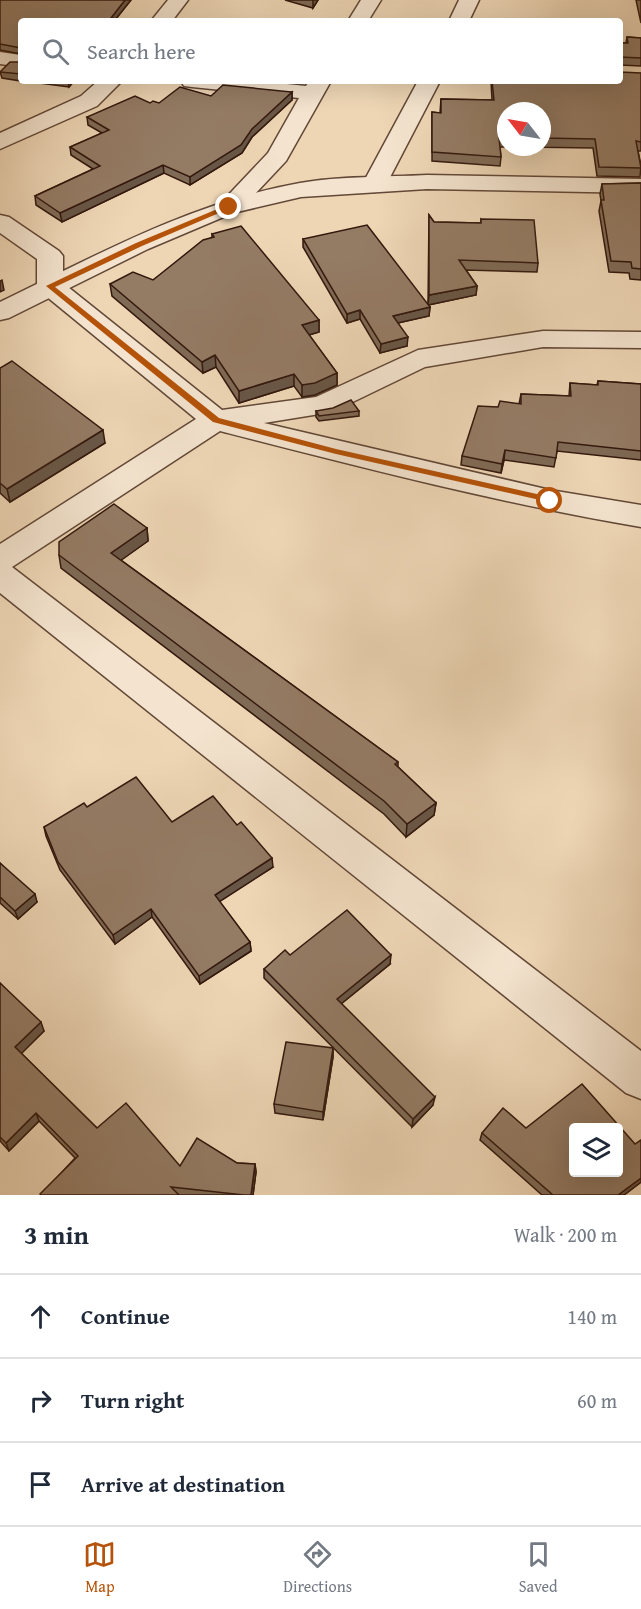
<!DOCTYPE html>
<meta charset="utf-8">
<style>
body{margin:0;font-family:"Gentium Book Plus",serif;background:#f6f6f7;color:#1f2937}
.controls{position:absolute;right:18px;bottom:18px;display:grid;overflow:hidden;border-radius:6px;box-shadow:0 6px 24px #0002}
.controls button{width:54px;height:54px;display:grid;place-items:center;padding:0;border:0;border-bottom:2px solid #e0e1e3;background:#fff;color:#1f2937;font:30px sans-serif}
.compass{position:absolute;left:497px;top:102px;width:54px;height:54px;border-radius:50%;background:#fff;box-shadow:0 6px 24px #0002;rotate:301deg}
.stop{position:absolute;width:18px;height:18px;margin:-14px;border:4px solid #b45309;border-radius:50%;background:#fff}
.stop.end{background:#b45309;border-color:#fff;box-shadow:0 2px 6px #0008}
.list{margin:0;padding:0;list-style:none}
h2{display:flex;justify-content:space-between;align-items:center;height:78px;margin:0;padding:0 24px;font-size:26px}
h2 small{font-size:20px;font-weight:400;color:#747a83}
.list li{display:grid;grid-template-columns:39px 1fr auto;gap:18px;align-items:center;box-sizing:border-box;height:84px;padding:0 24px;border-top:2px solid #e0e1e3}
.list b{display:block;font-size:22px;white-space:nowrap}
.list em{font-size:20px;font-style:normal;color:#747a83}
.icon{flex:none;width:33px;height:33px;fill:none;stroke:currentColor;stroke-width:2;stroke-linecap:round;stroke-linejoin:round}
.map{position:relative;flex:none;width:641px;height:1195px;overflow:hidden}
.search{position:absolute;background:#fff;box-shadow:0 6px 24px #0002;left:18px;right:18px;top:18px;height:66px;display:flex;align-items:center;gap:15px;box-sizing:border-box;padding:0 21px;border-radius:6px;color:#747a83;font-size:22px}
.sheet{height:330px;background:#fff}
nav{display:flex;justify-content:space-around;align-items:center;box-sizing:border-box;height:84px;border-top:2px solid #e0e1e3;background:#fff;font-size:16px;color:#747a83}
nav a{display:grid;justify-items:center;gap:3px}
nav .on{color:#b45309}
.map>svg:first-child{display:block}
</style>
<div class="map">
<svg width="641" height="1195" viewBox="0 0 641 1195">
<rect width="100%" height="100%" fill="#eed6b5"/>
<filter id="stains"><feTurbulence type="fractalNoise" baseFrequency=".00333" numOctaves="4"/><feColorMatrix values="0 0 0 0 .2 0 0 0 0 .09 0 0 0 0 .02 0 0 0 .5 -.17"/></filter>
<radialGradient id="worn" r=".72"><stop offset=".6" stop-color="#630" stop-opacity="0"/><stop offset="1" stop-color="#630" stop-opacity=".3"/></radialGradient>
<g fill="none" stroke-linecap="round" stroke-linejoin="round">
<!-- minor casing -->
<g stroke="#624837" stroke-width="3">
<g id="minor">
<path d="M168 0H188L172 21H151Z"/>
<path d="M361 0H381L368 21H348Z"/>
<path d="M459 0H479L469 21H449Z"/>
<path d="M0 52 21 55V67L0 64Z"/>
<path d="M98 81H122L97 106 0 149V133L81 96Z"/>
<path d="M181 81H258L306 86 309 81H331L286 161 238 212 229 214 220 212 217 207 268 153 299 98 192 87 184 86Z"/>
<path d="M418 81H440L386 185 382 190 374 192 366 190 362 185Z"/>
<path d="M0 215 9 217 59 251 63 256V283L222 410 316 397 418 350 543 331 641 332V348L543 347 425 367 332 412 264 423 550 490 641 505V527C499 503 360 467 220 431L12 567 641 1051V1099L626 1093 0 593V544L196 419 41 292 37 286V259L0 233Z"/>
</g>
</g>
<!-- tertiary casing -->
<g stroke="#624837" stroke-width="3">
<path id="tertiary" d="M427 175 641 179V193L427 189 301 197 233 213 148 249 9 318 0 320V302C97 255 193 202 300 183 339 176 387 177 427 175Z"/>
</g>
<!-- minor -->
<use href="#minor" fill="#f4e4cf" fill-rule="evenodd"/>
<!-- tertiary -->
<use href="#tertiary" fill="#f4e4cf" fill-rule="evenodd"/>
</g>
<!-- wall -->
<g fill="#7f6a56" stroke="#33180d" stroke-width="1.5">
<path d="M0 0H131L116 19H117L118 21H21V54L0 50Z"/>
<path d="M285 0H318L313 8Z"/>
<path d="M636 0H641V23Z"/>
<path d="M627 37 641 38V66L620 65V43H626Z"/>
<path d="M21 62V81L2 78 0 72Z"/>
<path d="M641 73V151H638L641 165 640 177 597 176 593 148 525 147H542V111H506V147H500L501 157 500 166 432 161V112L440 113 441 99 492 100 491 81H620Z"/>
<path d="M24 81H74L69 87Z"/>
<path d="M268 81H303L301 83Z"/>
<path d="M292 92V100L252 137 242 153 190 185 164 173 62 222 36 205 35 196 93 169 71 155 70 147 102 133 88 125 87 117 150 103H159L211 96Z"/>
<path d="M641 183V280L630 279 629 273 609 272 599 211 601 201 600 194 602 184Z"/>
<path d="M429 215 434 222 481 223V219L538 263 537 272 466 270 477 286 476 295 428 305Z"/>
<path d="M212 234 319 320V332L309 335 337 373V385L315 395 302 397 294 386 239 403 216 367 203 373 112 296 110 284 153 280 212 237Z"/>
<path d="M303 239 430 307 429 316 398 323 407 346 380 353 360 319 347 323 303 247Z"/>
<path d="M0 368 105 443 10 502 0 493Z"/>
<path d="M598 381 641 384V460L557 451 554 467 504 460 501 473 461 465 462 456 498 407 519 404 521 394 569 396 570 383 597 385Z"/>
<path d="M316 411H359V416L319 421 316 417Z"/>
<path d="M147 528 148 541 121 560 398 762V767L436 803 434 815 406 837 384 814 61 568 59 555Z"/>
<path d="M87 807 172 822 273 867 219 901 250 942 251 951 200 984 152 917 115 944 60 870 46 836 44 827Z"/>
<path d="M0 863 37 902 18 919 0 903Z"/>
<path d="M290 955 390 964 341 1004 433 1105 412 1127 264 978V969Z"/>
<path d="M0 983 44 1031 21 1053 97 1128 180 1166 237 1163 255 1164 256 1172 253 1195H41L75 1158 39 1121 9 1151 0 1141Z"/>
<path d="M333 1048V1057L323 1120 275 1113 274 1104Z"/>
<path d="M526 1128 641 1182 624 1195H542L480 1140 482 1133Z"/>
</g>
<!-- shaded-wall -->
<g fill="#685646" stroke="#33180d" stroke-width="1.5">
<path d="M125 0H131L114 21 111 18Z"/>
<path d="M313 0H318L313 8Z"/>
<path d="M68 81H74L69 87Z"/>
<path d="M292 92V100L252 137 242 153 190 185V177Z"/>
<path d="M163 165 164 173 62 222 60 213Z"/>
<path d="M2 280 4 290 0 292V281Z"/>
<path d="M477 286 476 295 428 305 429 295Z"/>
<path d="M430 307 429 316 393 324V316Z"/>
<path d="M360 310V319L347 323V314Z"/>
<path d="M319 320V332L302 337V325Z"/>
<path d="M408 337 407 346 380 353 381 344Z"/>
<path d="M215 355 216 367 203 373 202 362Z"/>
<path d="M337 373V385L315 395 302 397V385Z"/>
<path d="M294 374V386L239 403V391Z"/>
<path d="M103 430 105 443 10 502 7 489Z"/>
<path d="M505 450 504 460 501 473 502 464Z"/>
<path d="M147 528 148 541 113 566 111 553Z"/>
<path d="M436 803 434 815 406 837 407 824Z"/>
<path d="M272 858 273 867 216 904 215 895Z"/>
<path d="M35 894 37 902 18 919 15 911Z"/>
<path d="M151 909 152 917 115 944 113 935Z"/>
<path d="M250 942 251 951 200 984 199 976Z"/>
<path d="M391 955 390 964 336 1008 337 999Z"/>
<path d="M41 1022 44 1031 19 1056 15 1047Z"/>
<path d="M333 1048V1057L323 1120V1112Z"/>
<path d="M435 1097 433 1105 412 1127 413 1119Z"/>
<path d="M36 1113 39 1121 9 1151 6 1143Z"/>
<path d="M255 1164 256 1172 253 1195H251Z"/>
<path d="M641 1178V1182L624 1195H618Z"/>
</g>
<!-- building -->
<g fill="#947b64" stroke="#33180d" stroke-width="1.5" fill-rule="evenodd">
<path d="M0 0H125L111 18 117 19 116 21H21V48L0 44Z"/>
<path d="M627 37 641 38V58L620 57V43H628Z"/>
<path d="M10 62H21V74L0 72Z"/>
<path d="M620 72 641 73V142L636 141 641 168 599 167 595 139 542 138V111H506V138H499L501 157 432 152V112L441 113V99L494 100 492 81H620Z"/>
<path d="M223 85 292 92 252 129 241 145 190 177 163 165 60 213 35 196 100 166 70 147 109 130 87 117 135 96 150 103 153 101 159 103 180 87 211 96Z"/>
<path d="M641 183V269L632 268 631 262 611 261 601 200H604L602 184Z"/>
<path d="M429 215 434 222 481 223V219L534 220 538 263 459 260 477 286 429 295Z"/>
<path d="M367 225 430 307 393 316 408 337 381 344 360 310 347 314 303 239Z"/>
<path d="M241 226 319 320 302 325 337 373 315 383 302 385 294 374 239 391 215 355 202 362 110 284 133 272 153 280 203 240 214 237 212 234Z"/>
<path d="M12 361 103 430 7 489 0 483V368Z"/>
<path d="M598 381 641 384V451L558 442 556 458 505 450 502 464 462 456 478 406 498 407 500 401 521 404V394L571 396 570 383 598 385Z"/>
<path d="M351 400 359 411 319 416 316 411 333 408Z"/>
<path d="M114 504 147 528 111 553 398 762 395 764 436 803 407 824 384 801 59 555V542Z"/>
<path d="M136 777 172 822 213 796 237 825 241 822 272 858 215 895 250 942 199 976 151 909 113 935 58 862 44 827 84 803 87 807Z"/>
<path d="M0 863 35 894 15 911 0 897Z"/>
<path d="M347 910 391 955 337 999 435 1097 413 1119 264 969 285 950 290 955Z"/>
<path d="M0 983 41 1022 15 1047 97 1128 126 1103 180 1166 197 1138 237 1163 255 1164 251 1195H244L171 1187 179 1195H41L40 1194 78 1156 36 1113 6 1143 0 1137Z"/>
<path d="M286 1042 333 1048 323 1112 274 1104Z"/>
<path d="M582 1084 635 1144 641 1140V1178L618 1195H553L482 1133 503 1108 526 1128ZM573 1128H618V1173H573Z"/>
</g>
<!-- route -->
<path fill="#b45309" d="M227 205 233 207 142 246 55 287 219 418 336 449 550 497 555 501 553 503 336 454 213 422 46 286 136 243Z"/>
<rect width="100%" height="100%" filter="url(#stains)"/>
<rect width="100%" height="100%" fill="url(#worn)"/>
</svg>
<div class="controls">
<button><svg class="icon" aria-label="layers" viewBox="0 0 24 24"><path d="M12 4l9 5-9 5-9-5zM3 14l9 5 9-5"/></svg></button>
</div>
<svg class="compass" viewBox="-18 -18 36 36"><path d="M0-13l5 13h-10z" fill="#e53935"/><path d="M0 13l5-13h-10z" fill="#747a83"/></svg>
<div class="stop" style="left:550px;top:501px"></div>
<div class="stop end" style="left:229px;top:207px"></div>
<div class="search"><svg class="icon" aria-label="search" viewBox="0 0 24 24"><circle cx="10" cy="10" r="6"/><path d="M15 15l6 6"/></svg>Search here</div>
</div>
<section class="sheet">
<h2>3 min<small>Walk · 200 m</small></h2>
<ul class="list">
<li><svg class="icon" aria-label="ahead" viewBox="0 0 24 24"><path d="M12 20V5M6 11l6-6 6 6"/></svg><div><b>Continue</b></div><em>140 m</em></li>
<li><svg class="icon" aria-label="right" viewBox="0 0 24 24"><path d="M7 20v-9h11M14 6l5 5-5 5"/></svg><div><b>Turn right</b></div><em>60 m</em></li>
<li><svg class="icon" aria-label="arrive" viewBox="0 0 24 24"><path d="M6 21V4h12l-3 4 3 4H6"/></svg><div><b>Arrive at destination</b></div></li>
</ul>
</section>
<nav>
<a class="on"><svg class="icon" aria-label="map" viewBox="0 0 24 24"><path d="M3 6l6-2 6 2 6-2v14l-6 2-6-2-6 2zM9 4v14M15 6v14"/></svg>Map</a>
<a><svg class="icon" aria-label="directions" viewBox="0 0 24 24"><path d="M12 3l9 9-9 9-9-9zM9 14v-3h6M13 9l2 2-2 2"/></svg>Directions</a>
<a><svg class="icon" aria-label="saved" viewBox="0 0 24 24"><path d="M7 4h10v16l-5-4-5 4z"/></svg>Saved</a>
</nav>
